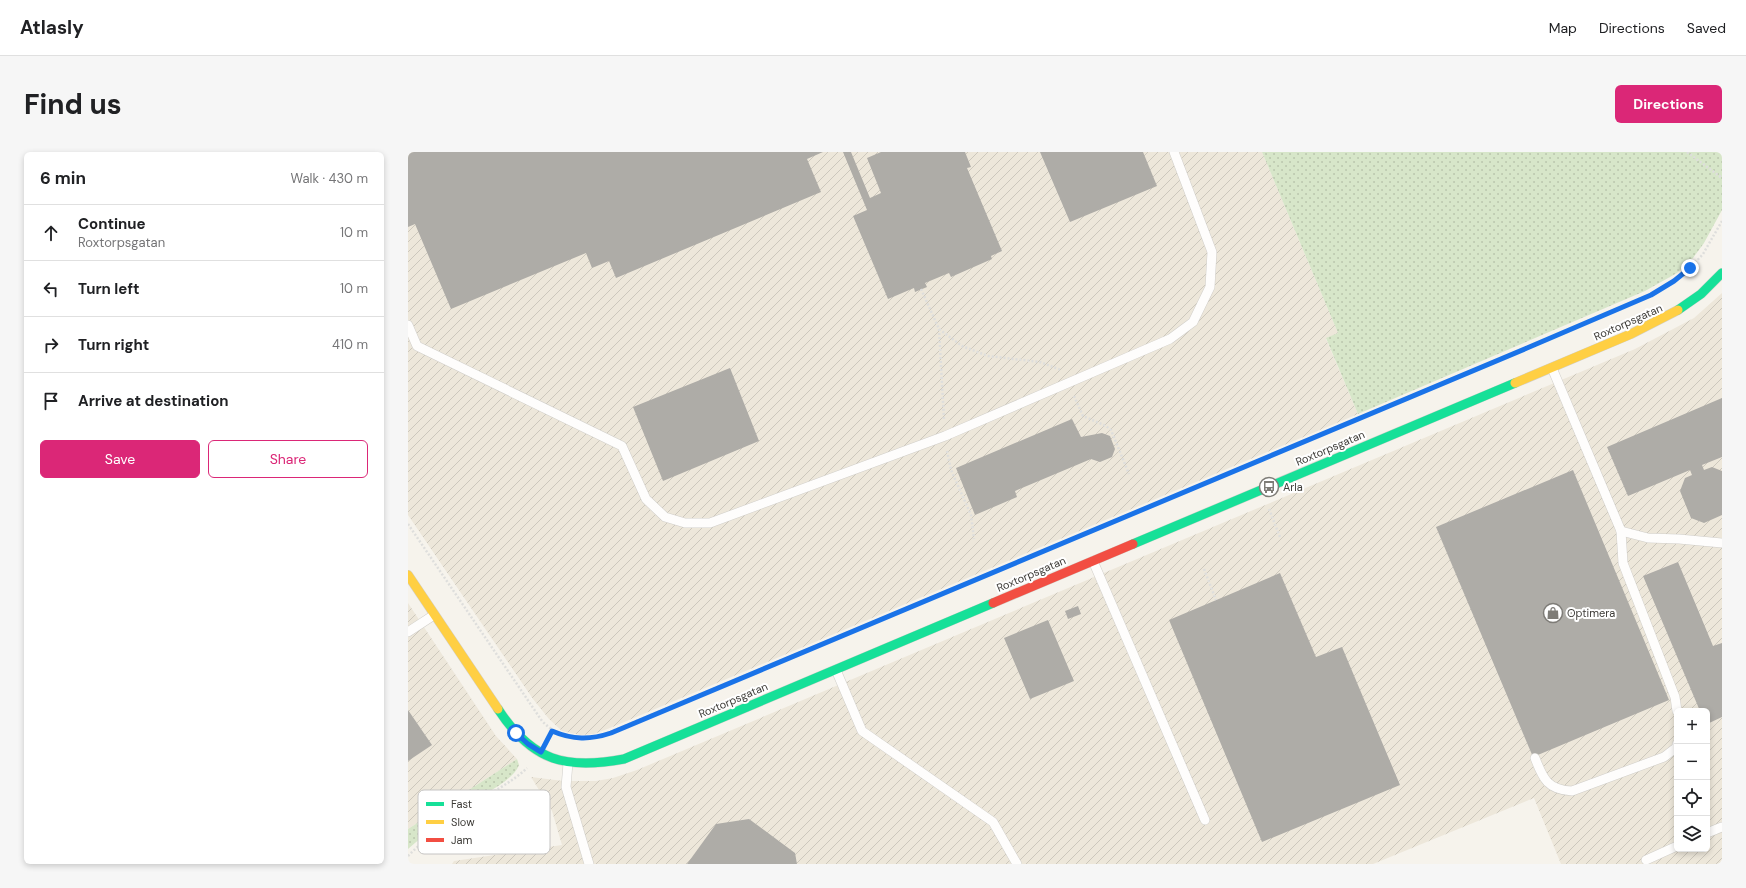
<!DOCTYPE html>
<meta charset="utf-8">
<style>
body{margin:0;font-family:"DM Sans",sans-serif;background:#f6f6f6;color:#202124}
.controls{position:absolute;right:12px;bottom:12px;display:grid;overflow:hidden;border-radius:6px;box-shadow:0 2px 6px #0003}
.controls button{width:36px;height:36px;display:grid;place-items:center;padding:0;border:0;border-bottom:1px solid #e0e0e0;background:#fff;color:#202124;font:20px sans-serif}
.stop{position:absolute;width:12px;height:12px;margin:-9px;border:3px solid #1a73e8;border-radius:50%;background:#fff}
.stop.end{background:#1a73e8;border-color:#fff;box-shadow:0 1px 4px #0008}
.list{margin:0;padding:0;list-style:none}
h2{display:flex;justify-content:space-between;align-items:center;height:52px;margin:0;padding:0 16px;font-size:17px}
h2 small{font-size:13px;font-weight:400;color:#757577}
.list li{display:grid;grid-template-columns:26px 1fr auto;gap:12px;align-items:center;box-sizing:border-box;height:56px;padding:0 16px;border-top:1px solid #e0e0e0}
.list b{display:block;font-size:15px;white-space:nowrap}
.list p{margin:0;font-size:13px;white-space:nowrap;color:#757577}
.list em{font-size:13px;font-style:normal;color:#757577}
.actions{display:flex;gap:8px;padding:12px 16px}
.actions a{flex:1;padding:9px 0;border:1px solid #db2777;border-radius:6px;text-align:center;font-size:14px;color:#db2777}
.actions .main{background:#db2777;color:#fff}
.icon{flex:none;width:22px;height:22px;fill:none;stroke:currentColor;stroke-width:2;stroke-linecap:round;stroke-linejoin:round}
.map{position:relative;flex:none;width:1314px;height:712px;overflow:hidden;border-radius:6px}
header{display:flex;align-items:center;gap:24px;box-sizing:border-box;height:56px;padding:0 20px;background:#fff;border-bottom:1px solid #e0e0e0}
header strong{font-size:19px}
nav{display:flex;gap:22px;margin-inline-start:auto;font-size:14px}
.intro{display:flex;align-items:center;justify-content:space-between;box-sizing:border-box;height:96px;padding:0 24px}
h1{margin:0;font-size:28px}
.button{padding:10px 18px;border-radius:6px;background:#db2777;color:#fff;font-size:14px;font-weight:700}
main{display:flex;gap:24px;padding:0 24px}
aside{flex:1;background:#fff;border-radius:6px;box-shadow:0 2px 6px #0003}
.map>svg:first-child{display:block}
</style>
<header>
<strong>Atlasly</strong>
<nav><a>Map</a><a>Directions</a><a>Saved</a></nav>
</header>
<div class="intro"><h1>Find us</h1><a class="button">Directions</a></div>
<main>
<aside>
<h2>6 min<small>Walk · 430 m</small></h2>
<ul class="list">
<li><svg class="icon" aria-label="ahead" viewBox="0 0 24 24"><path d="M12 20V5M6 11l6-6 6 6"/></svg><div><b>Continue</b><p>Roxtorpsgatan</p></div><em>10 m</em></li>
<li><svg class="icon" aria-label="left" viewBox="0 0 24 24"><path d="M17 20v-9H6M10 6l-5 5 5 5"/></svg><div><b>Turn left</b></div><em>10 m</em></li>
<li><svg class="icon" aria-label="right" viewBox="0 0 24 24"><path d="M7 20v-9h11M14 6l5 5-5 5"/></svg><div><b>Turn right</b></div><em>410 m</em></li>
<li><svg class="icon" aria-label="arrive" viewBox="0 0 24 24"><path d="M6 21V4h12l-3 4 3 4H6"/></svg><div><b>Arrive at destination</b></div></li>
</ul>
<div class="actions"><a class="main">Save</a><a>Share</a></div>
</aside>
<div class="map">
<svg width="1314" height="712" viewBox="0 0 1314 712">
<defs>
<pattern id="industrial-furrows" width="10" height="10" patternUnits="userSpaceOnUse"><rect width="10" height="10" fill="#ede7da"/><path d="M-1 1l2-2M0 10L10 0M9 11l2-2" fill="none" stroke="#ccc7bc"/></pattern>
<pattern id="grass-dots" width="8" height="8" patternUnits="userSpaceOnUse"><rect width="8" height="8" fill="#d7e6c9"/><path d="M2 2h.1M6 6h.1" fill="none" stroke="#bac6ad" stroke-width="1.8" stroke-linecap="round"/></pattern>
</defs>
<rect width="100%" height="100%" fill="#f6f3ec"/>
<!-- industrial -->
<g fill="url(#industrial-furrows)" fill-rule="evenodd">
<path d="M0 0H854L930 181 918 187 950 262 202 576 186 582 172 583 154 579 141 567 125 547 0 363Z"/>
<path d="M1314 141V712H1153L1126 646 965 712H44L46 709 154 693 144 659 123 625 155 629H188L205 626 229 618 1227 197 1286 166ZM1269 559H1299V697H1269Z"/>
<path d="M0 451 88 584 109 607 0 677Z"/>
</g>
<!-- grass -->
<g fill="url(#grass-dots)">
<path d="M854 0H1310L1314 2V58L1296 91 1285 106 1269 121 1237 139 950 262 918 186 930 181Z"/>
<path d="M109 607 111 613C104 631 70 644 53 656 34 669 17 682 0 697V677Z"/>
</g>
<!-- building -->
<g fill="#aeaca7">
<path d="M0 0H415L399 7 413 40 208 126 201 109 184 116 178 101 43 157 7 72 0 75Z"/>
<path d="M435 0H443L462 46 473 41 459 6 473 0H557L563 15 559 16 594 99 583 104 584 107 543 125 541 121 517 131 519 135 507 140 506 136 480 147 445 64 459 58Z"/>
<path d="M632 0H735L749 34 662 70Z"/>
<path d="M322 216 351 289 255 329 225 255Z"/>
<path d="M1314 246V305L1294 313 1296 318 1304 315 1314 319V363L1296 371 1283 366 1272 339 1277 326 1284 323 1282 318 1220 344 1199 295Z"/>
<path d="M664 267 673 285 694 281 702 284 707 297 704 305 692 310 683 307 607 339 609 345 567 363 548 316Z"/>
<path d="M1165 318 1261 548 1125 605 1028 375Z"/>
<path d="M1270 410 1305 494 1314 491V565L1299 572V559H1292L1235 424Z"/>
<path d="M872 421 908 505 934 495 992 633 854 690 761 468Z"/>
<path d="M670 454 673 462 660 467 657 459Z"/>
<path d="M640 468 666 529 622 547 596 486Z"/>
<path d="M0 558 24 593 0 609Z"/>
<path d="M341 667 387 701 389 712H279L308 672Z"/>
</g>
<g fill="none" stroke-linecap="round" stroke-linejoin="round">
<!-- lane casing -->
<g stroke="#d1cfca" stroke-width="10">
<g id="lane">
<path d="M0 173 9 194 214 294 238 347 257 365 277 371H302L537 284 762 187 785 170 802 135 804 100 766 0"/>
<path d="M1144 216 1213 379 1215 411 1267 545 1269 559"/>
<path d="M1213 379 1240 386 1271 387 1314 391"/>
<path d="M685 409 797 668"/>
<path d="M0 480 26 463"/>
<path d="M428 518 454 579 585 670 609 712"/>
<path d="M1127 606C1135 627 1140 638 1164 639L1256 605 1269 595V592"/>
<path d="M160 611 158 635 181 712"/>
<path d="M1299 681 1314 675"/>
<path d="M1238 708 1269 694"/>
</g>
</g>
<!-- fast casing -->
<g stroke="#d1cfca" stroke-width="10">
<g id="fast">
<path d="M1270 158 1293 142 1314 121"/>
<path d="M725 392 1107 231"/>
<path d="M90 557C124 609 157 618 216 607L585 451"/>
</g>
</g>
<!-- slow casing -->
<g stroke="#d1cfca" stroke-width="10">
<g id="slow">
<path d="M1107 231 1223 182 1270 158"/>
<path d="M0 423 90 557"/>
</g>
</g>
<!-- jam casing -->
<g stroke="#d1cfca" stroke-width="10">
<path id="jam" d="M585 451 725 392"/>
</g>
<!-- path -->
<g stroke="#dededc" stroke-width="2.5" stroke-dasharray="2 2" stroke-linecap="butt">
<path d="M1279 0 1314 26"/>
<path d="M513 137 531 177 554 194 580 204 632 210 653 218"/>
<path d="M531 177 536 268"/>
<path d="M666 244 675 264 698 274 703 278 721 322"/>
<path d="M539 299 543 318 563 363 566 387"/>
<path d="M861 357 872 385"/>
<path d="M0 372 134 569C151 586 166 588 190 585L1119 196 1243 143 1266 129 1283 115 1295 102 1314 69"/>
<path d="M796 417 808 448"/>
<path d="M0 704C18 686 38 670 60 655 80 642 102 632 119 616"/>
</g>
<!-- lane -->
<use href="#lane" stroke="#fefdfc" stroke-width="9"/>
<!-- fast -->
<use href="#fast" stroke="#16e098" stroke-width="9"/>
<!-- slow -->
<use href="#slow" stroke="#ffcf43" stroke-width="9"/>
<!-- jam -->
<use href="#jam" stroke="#f24e42" stroke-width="9"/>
</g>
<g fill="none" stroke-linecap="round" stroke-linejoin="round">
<!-- route -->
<path stroke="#1a73e8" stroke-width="5" d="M108 581 120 592 133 600 144 579C165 588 182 588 203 581L1119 196 1243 143 1266 129 1282 116"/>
</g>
<!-- icons -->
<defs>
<g id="bus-ring" transform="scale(1)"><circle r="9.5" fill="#fff" stroke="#7e7c77" stroke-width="1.5"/><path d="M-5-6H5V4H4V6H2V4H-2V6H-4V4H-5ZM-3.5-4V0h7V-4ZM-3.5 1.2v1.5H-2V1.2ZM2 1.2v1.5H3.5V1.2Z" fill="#7e7c77"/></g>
<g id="shop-ring" transform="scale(1)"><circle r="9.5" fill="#fff" stroke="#7e7c77" stroke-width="1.5"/><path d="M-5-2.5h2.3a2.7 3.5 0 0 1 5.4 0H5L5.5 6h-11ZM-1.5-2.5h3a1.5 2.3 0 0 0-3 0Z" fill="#7e7c77"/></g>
</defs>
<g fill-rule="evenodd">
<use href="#bus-ring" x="861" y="335"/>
<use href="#shop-ring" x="1145" y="461"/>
</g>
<g text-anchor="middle" stroke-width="4" stroke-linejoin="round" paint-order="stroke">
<!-- street labels -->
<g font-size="11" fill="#3e3c38" stroke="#fff">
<text transform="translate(1220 170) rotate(-24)" y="4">Roxtorpsgatan</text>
<text transform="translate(922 296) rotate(-23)" y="4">Roxtorpsgatan</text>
<text transform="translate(623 422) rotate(-23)" y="4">Roxtorpsgatan</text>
<text transform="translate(325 548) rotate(-23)" y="4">Roxtorpsgatan</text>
</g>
<!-- poi labels -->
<g font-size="11" fill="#3e3c38" stroke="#fff" text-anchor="start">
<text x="875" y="339">Arla</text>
<text x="1159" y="465">Optimera</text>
</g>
</g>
<!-- legend -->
<rect x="10" y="638" width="132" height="64" rx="6" fill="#fff" stroke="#c5c4c3" stroke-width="1"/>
<rect x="18" y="650" width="18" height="4" fill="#16e098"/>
<rect x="18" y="668" width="18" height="4" fill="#ffcf43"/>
<rect x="18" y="686" width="18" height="4" fill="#f24e42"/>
<g font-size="11" fill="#3e3c38">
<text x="43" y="656">Fast</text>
<text x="43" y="674">Slow</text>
<text x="43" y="692">Jam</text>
</g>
</svg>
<div class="controls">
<button>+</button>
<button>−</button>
<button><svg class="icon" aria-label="locate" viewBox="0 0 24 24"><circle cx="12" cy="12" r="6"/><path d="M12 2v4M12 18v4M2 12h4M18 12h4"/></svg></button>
<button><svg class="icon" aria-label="layers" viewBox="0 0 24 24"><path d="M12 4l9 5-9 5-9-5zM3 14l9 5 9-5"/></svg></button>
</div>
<div class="stop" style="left:108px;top:581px"></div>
<div class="stop end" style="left:1282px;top:116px"></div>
</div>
</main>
